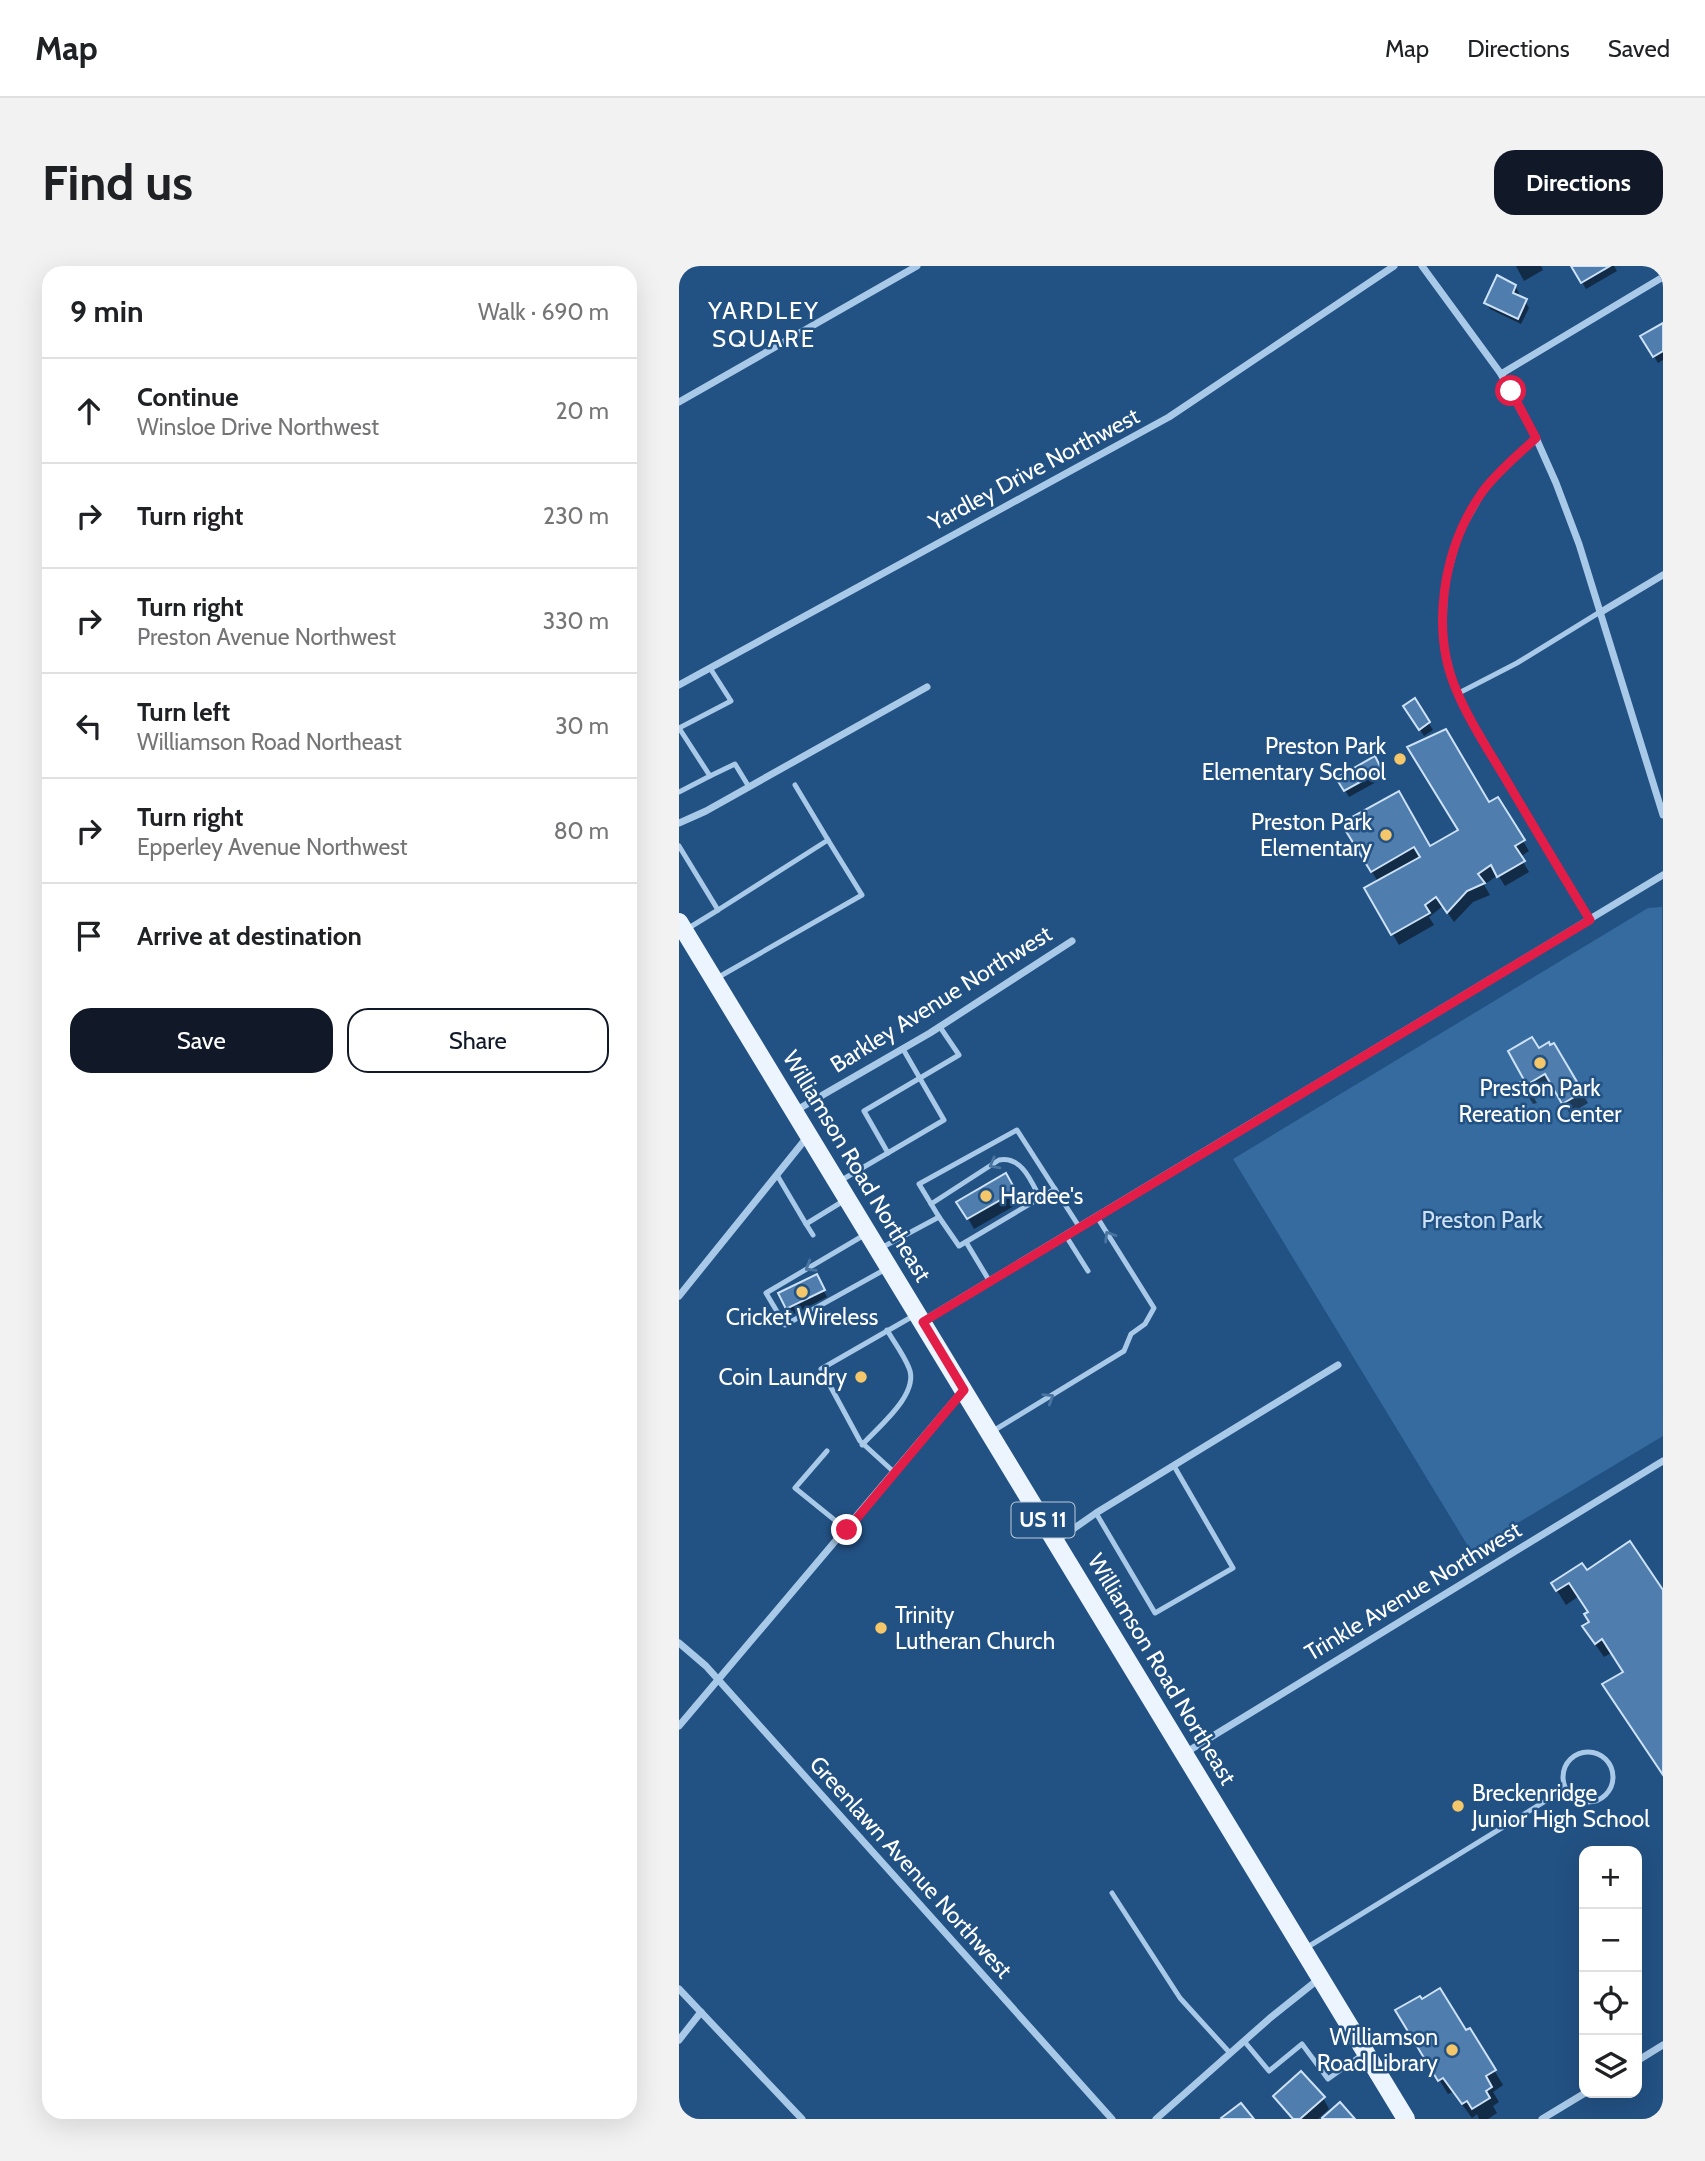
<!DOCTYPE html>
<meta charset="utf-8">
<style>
body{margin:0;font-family:Cabin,sans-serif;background:#f2f2f2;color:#202124}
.controls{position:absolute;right:21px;bottom:21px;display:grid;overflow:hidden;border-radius:14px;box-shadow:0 7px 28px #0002}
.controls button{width:63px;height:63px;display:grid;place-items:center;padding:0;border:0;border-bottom:2px solid #e0e0e0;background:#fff;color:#202124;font:35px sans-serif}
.stop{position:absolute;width:21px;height:21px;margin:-16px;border:5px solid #e11d48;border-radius:50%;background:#fff}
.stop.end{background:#e11d48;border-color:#fff;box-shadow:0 2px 7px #0008}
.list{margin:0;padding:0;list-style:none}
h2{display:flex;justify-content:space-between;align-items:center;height:91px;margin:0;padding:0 28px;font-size:30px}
h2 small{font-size:23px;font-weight:400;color:#757577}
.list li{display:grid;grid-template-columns:46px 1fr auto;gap:21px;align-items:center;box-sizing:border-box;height:105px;padding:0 28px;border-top:2px solid #e0e0e0}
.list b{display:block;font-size:26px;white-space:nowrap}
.list p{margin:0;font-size:23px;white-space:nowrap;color:#757577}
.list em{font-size:23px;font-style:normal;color:#757577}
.actions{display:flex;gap:14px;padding:21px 28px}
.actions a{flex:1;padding:16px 0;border:2px solid #111827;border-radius:21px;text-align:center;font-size:24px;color:#111827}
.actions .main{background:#111827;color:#fff}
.icon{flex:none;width:38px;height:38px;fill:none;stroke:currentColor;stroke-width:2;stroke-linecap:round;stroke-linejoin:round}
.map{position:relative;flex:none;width:984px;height:1853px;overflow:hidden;border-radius:21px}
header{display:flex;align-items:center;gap:42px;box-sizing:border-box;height:98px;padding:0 35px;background:#fff;border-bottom:2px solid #e0e0e0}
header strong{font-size:33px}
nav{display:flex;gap:38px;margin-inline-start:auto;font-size:24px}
.intro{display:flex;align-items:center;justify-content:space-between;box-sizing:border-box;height:168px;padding:0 42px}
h1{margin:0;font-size:49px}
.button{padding:18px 32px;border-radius:21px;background:#111827;color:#fff;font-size:24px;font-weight:700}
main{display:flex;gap:42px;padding:0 42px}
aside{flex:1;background:#fff;border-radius:21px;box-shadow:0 7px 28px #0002}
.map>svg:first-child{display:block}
</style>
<header>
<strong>Map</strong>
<nav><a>Map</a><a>Directions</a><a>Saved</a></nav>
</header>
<div class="intro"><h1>Find us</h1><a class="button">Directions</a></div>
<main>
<aside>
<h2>9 min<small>Walk · 690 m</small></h2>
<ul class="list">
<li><svg class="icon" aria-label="ahead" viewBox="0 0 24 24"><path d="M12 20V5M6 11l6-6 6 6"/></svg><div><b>Continue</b><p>Winsloe Drive Northwest</p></div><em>20 m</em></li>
<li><svg class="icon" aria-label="right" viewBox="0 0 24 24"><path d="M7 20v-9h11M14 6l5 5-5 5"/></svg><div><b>Turn right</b></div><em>230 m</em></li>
<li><svg class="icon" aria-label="right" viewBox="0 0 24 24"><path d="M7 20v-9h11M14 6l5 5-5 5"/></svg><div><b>Turn right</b><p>Preston Avenue Northwest</p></div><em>330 m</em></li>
<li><svg class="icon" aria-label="left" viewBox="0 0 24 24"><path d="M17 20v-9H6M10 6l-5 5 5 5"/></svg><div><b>Turn left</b><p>Williamson Road Northeast</p></div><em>30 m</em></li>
<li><svg class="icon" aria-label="right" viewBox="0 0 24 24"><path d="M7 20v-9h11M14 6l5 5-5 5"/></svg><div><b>Turn right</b><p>Epperley Avenue Northwest</p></div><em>80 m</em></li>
<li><svg class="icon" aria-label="arrive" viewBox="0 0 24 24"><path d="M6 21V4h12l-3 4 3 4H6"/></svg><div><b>Arrive at destination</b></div></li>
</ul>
<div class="actions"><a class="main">Save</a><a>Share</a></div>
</aside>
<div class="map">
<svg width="984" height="1853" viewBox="0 0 984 1853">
<rect width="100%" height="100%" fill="#225183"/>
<!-- green -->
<path fill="#366ba0" d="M983 641 984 1170 792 1285 554 893 969 642Z"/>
<!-- shadow -->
<g fill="#0007">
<path d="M837 0H862L864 4 845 15Z"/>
<path d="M894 0H935L938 5 907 23Z"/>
<path d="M836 20 840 27 838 31 846 35 850 42 842 58 811 43 807 36Z"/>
<path d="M984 59V94L979 97 964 71Z"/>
<path d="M735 435 754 464 745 470 730 447Z"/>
<path d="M695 492 706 511 670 531 659 512Z"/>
<path d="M809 538 844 575 850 585 841 591 850 606 826 620 819 609 805 619 811 629 794 636 775 656 764 640 750 651 755 659 720 679 687 622 699 616 665 558 751 583 781 565Z"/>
<path d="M875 779 909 837 891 848 874 818 854 830 858 837 854 838 842 818 848 815 859 784Z"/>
<path d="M326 909 342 936 295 963 280 936Z"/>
<path d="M137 1011 148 1031 113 1049 102 1028Z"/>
<path d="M908 1306 984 1327V1508L946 1407 932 1387 925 1391 914 1375 911 1347 900 1330 887 1339 874 1318Z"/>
<path d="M727 1759 787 1767 791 1764 824 1819 814 1826 820 1836 814 1840 818 1847 809 1853H800L798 1848 793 1852 774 1826 769 1828Z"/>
<path d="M596 1830 644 1832 650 1843 639 1853H613Z"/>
</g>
<!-- building -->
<g fill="#4f7dad" stroke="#cde2f6" stroke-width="2">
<path d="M892 0H931L902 17Z"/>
<path d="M818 9 837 19 834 27 848 33 839 53 805 37Z"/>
<path d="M984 57V85L974 91 961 70Z"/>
<path d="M736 432 751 456 740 464 724 440Z"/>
<path d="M767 463 810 536 819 531 846 574 836 580 846 595 818 611 812 599 799 608 806 617 788 625 768 647 757 631 746 639 751 647 712 669 685 622 741 591 735 581 692 606 662 557 720 525 751 580 779 564 728 481Z"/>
<path d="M696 490 703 504 665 525 657 512Z"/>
<path d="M853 771 860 782 870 776 871 779 875 777 904 826 883 838 866 808 849 818 853 825 847 829 840 817 845 814 829 785Z"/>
<path d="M327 907 337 925 288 953 277 936Z"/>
<path d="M138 1008 146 1024 107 1043 99 1027Z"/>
<path d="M951 1275 984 1324V1509L923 1418 944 1406 923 1373 916 1378 903 1360 910 1356 905 1348 909 1346 890 1317 877 1325 872 1317 903 1297 908 1304Z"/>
<path d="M761 1722 787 1764 791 1762 817 1804 807 1810 813 1821 807 1825 811 1832 793 1843 788 1835 783 1838 764 1812 759 1815 716 1744 741 1730 743 1733Z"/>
<path d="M622 1805 646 1831 621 1853H614L594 1830Z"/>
<path d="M661 1836 676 1853H643V1852Z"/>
<path d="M562 1837 575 1853H543L542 1852Z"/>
</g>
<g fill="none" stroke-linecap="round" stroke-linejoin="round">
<!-- lane -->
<g stroke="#a9c9e8" stroke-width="5">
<path d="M857 172 830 197 806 223 780 269 766 321 765 378 778 428 910 654"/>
<path d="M778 428 838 397 921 346"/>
<path d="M0 462 52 435 31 402"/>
<path d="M0 462 31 510 0 526"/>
<path d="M31 510 56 498 70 521"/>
<path d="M0 580 39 644 149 574 116 519"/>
<path d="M8 663 39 644"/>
<path d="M38 712 183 629 149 574"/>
<path d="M209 887 185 845 280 789 261 761"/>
<path d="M98 909 127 958 166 934"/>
<path d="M161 915 265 854 224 783"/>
<path d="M252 938 320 894C343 890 352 915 361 932"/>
<path d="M260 951 280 980 376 923"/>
<path d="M127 958 134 969"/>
<path d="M187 968 87 1027 106 1059 205 1004"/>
<path d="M387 970 409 1005"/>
<path d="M287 976 311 1016"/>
<path d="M202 982 260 951 240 918 338 864 401 962"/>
<path d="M314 1165 445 1085 452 1068 466 1058 475 1042 418 951"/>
<path d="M183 1179C199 1161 241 1128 230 1102 225 1089 215 1076 208 1064"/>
<path d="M148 1185 116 1222 168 1264"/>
<path d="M216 1207 181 1175 142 1103 236 1049"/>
<path d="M417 1247 476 1347 554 1302 495 1200"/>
<circle cx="909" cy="1511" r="25"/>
<path d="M433 1627 501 1732 551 1787"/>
<path d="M627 1682 886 1523"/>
<path d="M565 1775 590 1805 623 1778 649 1813 685 1787"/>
</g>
<!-- street -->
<g stroke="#a9c9e8" stroke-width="7">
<path d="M743 0 822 108 857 172 877 217 900 278 984 549"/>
<path d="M822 108 984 11"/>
<path d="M0 136 238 0"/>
<path d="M922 346 984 309"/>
<path d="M0 419 490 151 715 0"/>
<path d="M0 557 27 545 248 421"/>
<path d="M116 845 251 767 393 675"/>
<path d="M0 1030 129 870"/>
<path d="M244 1055 984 609"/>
<path d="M377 1275 417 1247 659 1099"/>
<path d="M0 1377 27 1400 433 1853"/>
<path d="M0 1460 284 1124"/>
<path d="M506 1487 984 1195"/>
<path d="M0 1723 123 1853"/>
<path d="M0 1774 22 1746"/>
<path d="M958 1795 984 1779"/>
<path d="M477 1853 591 1752 641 1712"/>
<path d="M863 1853 906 1827"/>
</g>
<!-- primary -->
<path stroke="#ecf4fe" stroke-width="18" d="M0 656 727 1853"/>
</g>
<!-- one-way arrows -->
<defs><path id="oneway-chevron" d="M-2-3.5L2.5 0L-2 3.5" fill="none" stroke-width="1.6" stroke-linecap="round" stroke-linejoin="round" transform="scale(1.75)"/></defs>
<g stroke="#4a75a1">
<use href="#oneway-chevron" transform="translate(315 898) rotate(152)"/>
<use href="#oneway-chevron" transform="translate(430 970) rotate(-122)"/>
<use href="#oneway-chevron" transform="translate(131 1001) rotate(149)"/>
<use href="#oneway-chevron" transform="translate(370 1132) rotate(-32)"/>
</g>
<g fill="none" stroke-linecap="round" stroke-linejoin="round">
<!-- route -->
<path stroke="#e11d48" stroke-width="9" d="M168 1264 285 1124 244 1056 911 654C883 608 856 563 829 517 812 488 792 459 779 428 750 365 764 281 804 225 819 205 839 189 857 172L832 125"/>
</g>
<!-- markers -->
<g fill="#f4c76b" stroke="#225183" stroke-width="2.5">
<circle cx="721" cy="493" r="7"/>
<circle cx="707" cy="569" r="7"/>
<circle cx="861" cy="797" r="7"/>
<circle cx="307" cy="930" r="7"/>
<circle cx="123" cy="1026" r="7"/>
<circle cx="182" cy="1111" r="7"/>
<circle cx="202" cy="1362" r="7"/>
<circle cx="779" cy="1540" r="7"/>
<circle cx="773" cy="1784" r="7"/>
</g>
<g text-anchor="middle" stroke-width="5" stroke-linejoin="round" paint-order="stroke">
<!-- shield labels -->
<rect fill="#225183" stroke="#bdcbda" stroke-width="2" x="332.5" y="1236.5" width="63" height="35" rx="5"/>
<g font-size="21" font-weight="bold" fill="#fff">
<text x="364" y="1261">US 11</text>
</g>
<!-- street labels -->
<g font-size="23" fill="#fff" stroke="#225183">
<text transform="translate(355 203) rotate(-28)" y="8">Yardley Drive Northwest</text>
<text transform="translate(262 733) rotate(-32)" y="8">Barkley Avenue Northwest</text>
<text transform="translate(178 900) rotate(59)" y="8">Williamson Road Northeast</text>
<text transform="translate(734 1325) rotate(-31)" y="8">Trinkle Avenue Northwest</text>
<text transform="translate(483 1403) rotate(59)" y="8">Williamson Road Northeast</text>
<text transform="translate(232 1601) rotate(48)" y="8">Greenlawn Avenue Northwest</text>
</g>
<!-- poi labels -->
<g font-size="23" fill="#fff" stroke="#225183" text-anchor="end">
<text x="707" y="488">Preston Park<tspan x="707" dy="26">Elementary School</tspan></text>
<text x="693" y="564">Preston Park<tspan x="693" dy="26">Elementary</tspan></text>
<text x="861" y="830" text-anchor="middle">Preston Park<tspan x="861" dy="26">Rereation Center</tspan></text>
<text x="321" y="938" text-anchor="start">Hardee's</text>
<text x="123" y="1059" text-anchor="middle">Cricket Wireless</text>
<text x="168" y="1119">Coin Laundry</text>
<text x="216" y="1357" text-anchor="start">Trinity<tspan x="216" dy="26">Lutheran Church</tspan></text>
<text x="793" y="1535" text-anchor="start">Breckenridge<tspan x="793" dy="26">Junior High School</tspan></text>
<text x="759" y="1779">Williamson<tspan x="759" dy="26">Road Library</tspan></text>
</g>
<!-- park labels -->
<g font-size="23" fill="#cde2f6" stroke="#225183">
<text x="803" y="962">Preston Park</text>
</g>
<!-- neighbourhood labels -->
<g font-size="24" letter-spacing="2" fill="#fff" stroke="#225183">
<text x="85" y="53">YARDLEY<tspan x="85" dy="28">SQUARE</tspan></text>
</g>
</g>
</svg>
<div class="controls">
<button>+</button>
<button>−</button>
<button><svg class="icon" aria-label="locate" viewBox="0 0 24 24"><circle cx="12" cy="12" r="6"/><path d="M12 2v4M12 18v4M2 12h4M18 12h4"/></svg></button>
<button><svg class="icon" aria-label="layers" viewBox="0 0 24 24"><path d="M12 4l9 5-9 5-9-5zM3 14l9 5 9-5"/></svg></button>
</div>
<div class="stop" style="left:832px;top:125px"></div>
<div class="stop end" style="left:168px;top:1264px"></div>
</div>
</main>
